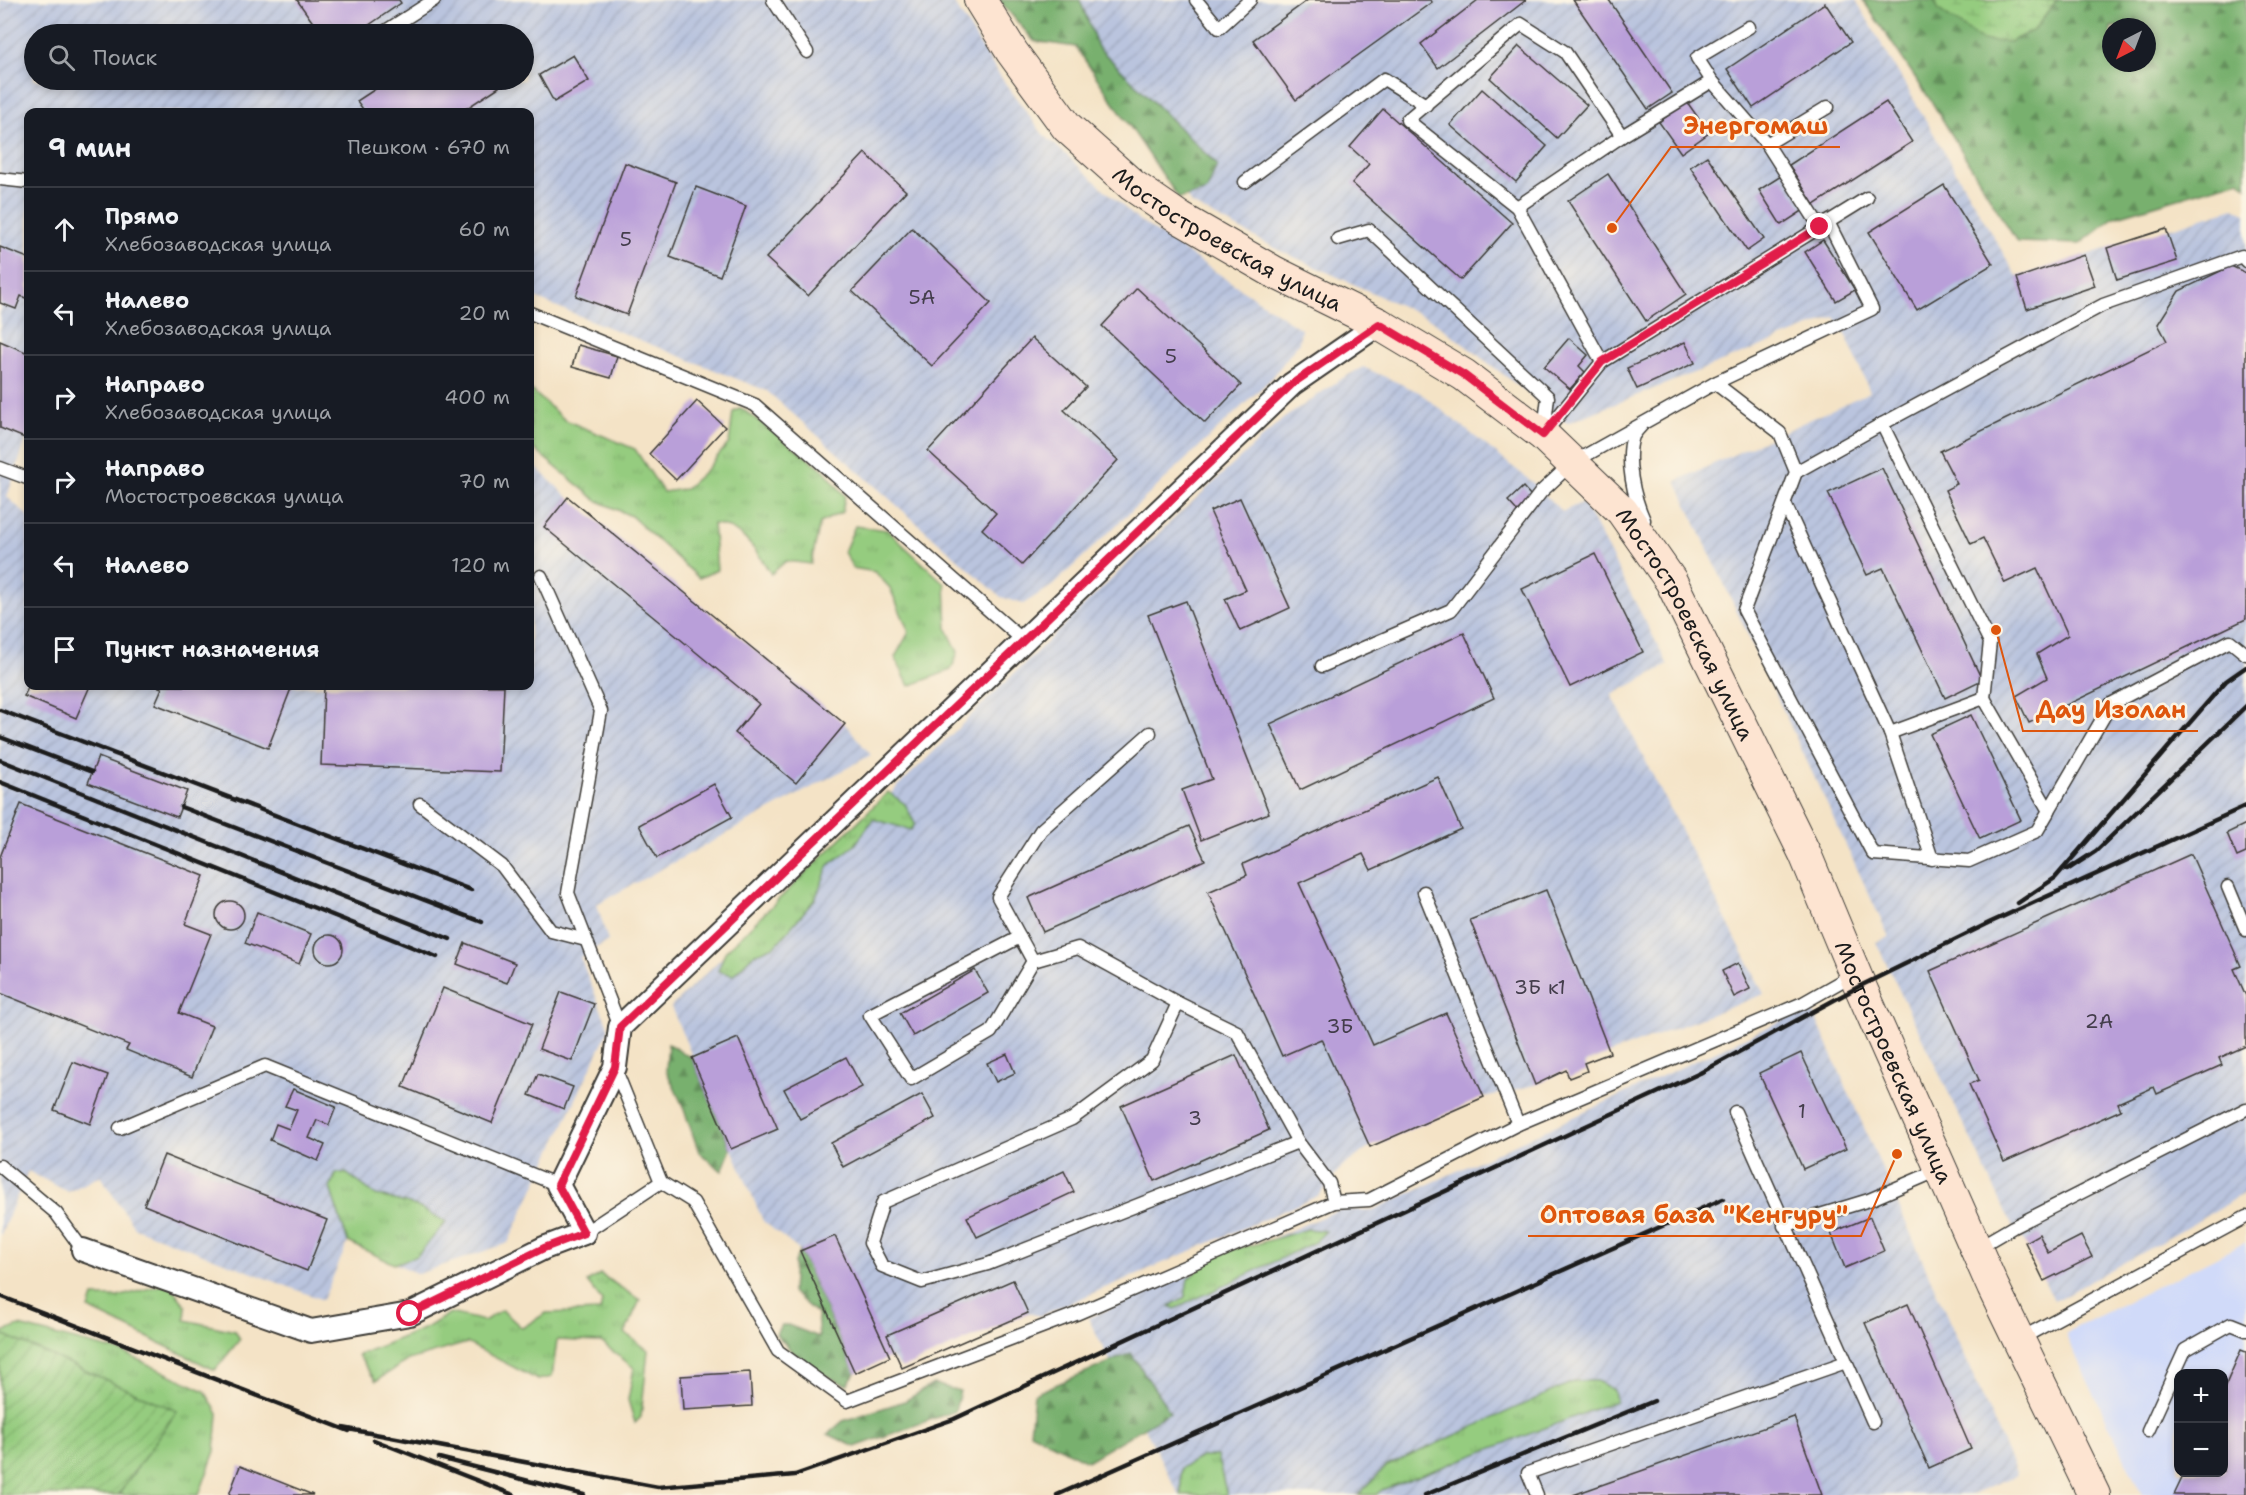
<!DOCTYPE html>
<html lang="ru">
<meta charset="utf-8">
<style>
body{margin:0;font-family:"Shantell Sans",sans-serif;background:#242831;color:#f1f3f6}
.controls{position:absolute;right:18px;bottom:18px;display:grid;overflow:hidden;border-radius:12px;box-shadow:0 3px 9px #0003}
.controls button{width:54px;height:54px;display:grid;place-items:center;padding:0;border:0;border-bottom:2px solid #363941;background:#171b24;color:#f1f3f6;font:30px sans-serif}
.compass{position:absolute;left:2102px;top:18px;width:54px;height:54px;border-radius:50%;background:#171b24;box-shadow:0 3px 9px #0003;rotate:222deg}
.stop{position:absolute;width:18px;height:18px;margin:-14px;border:4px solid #e11d48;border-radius:50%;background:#fff}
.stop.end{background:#e11d48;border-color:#fff;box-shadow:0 2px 6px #0008}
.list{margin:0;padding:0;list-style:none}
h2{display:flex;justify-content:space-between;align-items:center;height:78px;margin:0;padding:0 24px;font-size:26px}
h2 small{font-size:20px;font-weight:400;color:#9ea1a6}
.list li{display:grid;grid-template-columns:39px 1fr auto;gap:18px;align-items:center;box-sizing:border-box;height:84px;padding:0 24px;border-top:2px solid #363941}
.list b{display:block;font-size:22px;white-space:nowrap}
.list p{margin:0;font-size:20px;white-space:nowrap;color:#9ea1a6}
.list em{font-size:20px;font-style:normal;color:#9ea1a6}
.icon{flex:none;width:33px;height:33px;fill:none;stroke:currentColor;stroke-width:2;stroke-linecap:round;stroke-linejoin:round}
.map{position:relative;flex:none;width:2246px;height:1495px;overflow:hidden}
.search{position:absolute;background:#171b24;box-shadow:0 3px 9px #0003;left:24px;top:24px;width:510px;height:66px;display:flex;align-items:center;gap:15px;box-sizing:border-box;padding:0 21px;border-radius:33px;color:#9ea1a6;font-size:22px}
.panel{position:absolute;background:#171b24;box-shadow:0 3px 9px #0003;left:24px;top:108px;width:510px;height:582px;border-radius:12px}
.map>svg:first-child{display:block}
</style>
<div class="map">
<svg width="2246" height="1495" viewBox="0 0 2246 1495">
<defs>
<pattern id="industrial-furrows" width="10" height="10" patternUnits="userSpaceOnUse" patternTransform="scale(1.5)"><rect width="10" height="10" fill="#bac4de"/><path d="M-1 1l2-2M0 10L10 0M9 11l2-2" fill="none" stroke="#9fa8be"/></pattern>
<pattern id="grass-tufts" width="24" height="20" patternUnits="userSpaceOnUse" patternTransform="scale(1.5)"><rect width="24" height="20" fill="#95cc7f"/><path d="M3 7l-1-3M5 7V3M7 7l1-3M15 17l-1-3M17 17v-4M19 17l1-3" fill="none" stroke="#80af6d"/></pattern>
<pattern id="forest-firs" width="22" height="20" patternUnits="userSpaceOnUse" patternTransform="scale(1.5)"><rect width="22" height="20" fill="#78b06e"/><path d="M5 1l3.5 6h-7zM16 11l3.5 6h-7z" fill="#628e5a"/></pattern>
<pattern id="wetland-marsh" width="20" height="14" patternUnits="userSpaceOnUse" patternTransform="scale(1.5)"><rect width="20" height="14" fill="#95cc7f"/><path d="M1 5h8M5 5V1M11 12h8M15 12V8" fill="none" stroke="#80af6d"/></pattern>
<pattern id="garden-furrows" width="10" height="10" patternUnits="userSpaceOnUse" patternTransform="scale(1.5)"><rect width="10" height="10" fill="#95cc7f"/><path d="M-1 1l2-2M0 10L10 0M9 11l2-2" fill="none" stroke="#80af6d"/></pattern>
</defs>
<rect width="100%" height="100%" fill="#fcf5e5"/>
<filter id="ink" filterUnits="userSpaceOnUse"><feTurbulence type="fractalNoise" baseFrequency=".0167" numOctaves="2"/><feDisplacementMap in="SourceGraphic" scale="12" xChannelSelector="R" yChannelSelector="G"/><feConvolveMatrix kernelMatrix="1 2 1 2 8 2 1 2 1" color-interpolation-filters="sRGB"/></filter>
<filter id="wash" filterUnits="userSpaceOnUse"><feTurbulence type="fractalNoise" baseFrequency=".008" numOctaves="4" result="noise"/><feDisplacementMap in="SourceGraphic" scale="24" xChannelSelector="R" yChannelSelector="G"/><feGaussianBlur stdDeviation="1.35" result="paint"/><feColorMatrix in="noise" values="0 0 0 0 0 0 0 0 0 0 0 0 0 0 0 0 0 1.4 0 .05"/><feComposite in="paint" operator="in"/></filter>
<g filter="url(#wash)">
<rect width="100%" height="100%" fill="#f4e3c6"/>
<!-- built -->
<path fill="#d0daf9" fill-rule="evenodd" d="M2246 1242V1495H2142L2065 1333ZM2178 1374H2224V1472H2178Z"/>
<!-- industrial -->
<g fill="url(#industrial-furrows)" fill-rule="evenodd">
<path d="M0 0H952L997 72 1042 133 1137 219 1301 329 1299 342 1272 378 1052 586 1023 604 1001 597 767 391 530 296V112H28V434L7 497 28 516V686H530V462L568 497 845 724 871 755 597 904 608 941 580 957 609 1029 508 1243 418 1274 348 1242 323 1300 135 1228 100 1176 68 1192 28 1171 0 1236ZM34 34H524V80H34Z"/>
<path d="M1052 0H1856L2017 277 2234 208 2246 213V1192L2181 1231 2054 1301 2025 1242 2013 1227 1876 942 1889 937 1676 481 1870 392 1848 340 1835 317 1567 423 1432 320 1281 251 1192 204Z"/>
<path d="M1363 367 1419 392 1532 482 1562 512 1583 502 1668 665 1612 695 1764 994 1585 1063 1587 1071 1569 1078 1566 1070 1535 1085 1484 1097 1370 1147 1343 1166 1318 1196 1040 1316 1028 1313 902 1368 890 1357 855 1373 800 1251 763 1221 671 1007 1166 526 1283 419 1341 379Z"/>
<path d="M1811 1007 2017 1475 1970 1495H1179L1088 1318 1338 1210H1373Z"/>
</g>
<!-- grass -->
<g fill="url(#grass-tufts)" stroke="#58744e" stroke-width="1.5">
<path d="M530 389 565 420 635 449 663 492 685 489 705 471 729 443 733 412 741 408 824 470 845 496 842 512 820 523 811 564 786 561 771 574C758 552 740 525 713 524L717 570 699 578 631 516 596 500 530 446Z"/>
<path d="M855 526 887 530 945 584 947 629 958 652 951 670 909 686 895 657 909 632 890 588 875 572 853 568 844 552Z"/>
<path d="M888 792 905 804 915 824 911 830 873 819 855 845 829 865 815 899 776 945 753 955 733 975 718 971 725 952Z"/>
<path d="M336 1173H346L376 1195 416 1206 446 1222 417 1256 394 1264 348 1242 330 1188Z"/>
<path d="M1308 1229 1326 1231 1315 1242 1175 1309 1170 1306 1185 1297 1188 1279 1219 1251 1253 1245Z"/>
<path d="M600 1274 640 1300 625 1333 648 1350 641 1417 635 1423 628 1400 634 1368 601 1342 557 1340 552 1377 538 1380 467 1343 408 1360 376 1381 358 1355 428 1327 450 1313 484 1321 502 1310 522 1328 546 1313 600 1311 602 1301 587 1282Z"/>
<path d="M168 1283 186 1306 185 1320 235 1331 240 1339 215 1370 89 1309 93 1297H118Z"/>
<path d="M19 1326 122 1352 205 1391 218 1414 215 1451 199 1495H120L129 1465 0 1448V1333Z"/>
<path d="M1575 1381H1597L1614 1390 1616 1401 1382 1490 1376 1495H1358L1387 1466Z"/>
<path d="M1203 1456H1217L1227 1495H1181V1468Z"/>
</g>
<!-- forest -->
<g fill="url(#forest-firs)" stroke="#4a6645" stroke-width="1.5" fill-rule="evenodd">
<path d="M999 0H1080L1098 47 1217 165 1207 191 1179 199 1076 47 1034 41Z"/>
<path d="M1863 0H2246V186L2239 180 2114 217 2080 244 2017 242 1933 104ZM2111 27H2147V63H2111Z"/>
<path d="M668 1044 692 1058 731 1149 722 1171 699 1152 682 1104 666 1070Z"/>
<path d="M800 1251 855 1373 847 1385C811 1370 802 1364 776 1334L781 1325H788L819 1337 817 1314 792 1292 794 1262Z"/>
<path d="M1131 1353 1170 1412 1087 1461 1030 1432 1034 1394Z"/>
<path d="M933 1384 960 1391 955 1411 855 1447 828 1434 843 1421 905 1401Z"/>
</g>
<!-- wetland -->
<path fill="url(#wetland-marsh)" stroke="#58744e" stroke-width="1.5" d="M1934 0H2057L2034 30 2009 42 1983 41 1939 10Z"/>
<!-- garden -->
<path fill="url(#garden-furrows)" stroke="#58744e" stroke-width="1.5" d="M0 1333 177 1411 118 1495H0Z"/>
<g id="blocks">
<!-- building -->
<g fill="#b99fd9">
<path d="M297 0H399L401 3 356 34H321Z"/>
<path d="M1308 0H1431L1432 2 1296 100 1253 40Z"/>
<path d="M1478 0H1526L1438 68 1421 44Z"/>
<path d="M1573 0H1609L1672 93 1648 109Z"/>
<path d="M1825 3 1851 42 1753 108 1727 69Z"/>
<path d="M1519 46 1587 105 1557 138 1490 78Z"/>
<path d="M573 55 589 81 554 102 539 75Z"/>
<path d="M389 80H494L499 87 461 112H365L357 101Z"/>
<path d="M1482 89 1547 146 1516 182 1450 125Z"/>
<path d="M1687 102 1709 133 1681 153 1659 122Z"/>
<path d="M1886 102 1912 142 1814 205 1789 165Z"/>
<path d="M1383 109 1512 223 1461 280 1352 183 1369 164 1350 147Z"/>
<path d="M865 153 906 191 808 296 766 258Z"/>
<path d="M1707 156 1764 239 1747 251 1690 167Z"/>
<path d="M625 163 676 182 627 315 576 296Z"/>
<path d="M1608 174 1686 294 1646 321 1568 201Z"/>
<path d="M1781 176 1804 210 1781 225 1759 190Z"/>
<path d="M1944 185 1993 264 1917 310 1869 232Z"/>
<path d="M696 187 746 206 720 276 670 257Z"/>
<path d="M912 228 991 303 932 366 852 291Z"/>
<path d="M2166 229 2177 261 2117 280 2107 248Z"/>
<path d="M1823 240 1855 290 1836 301 1805 252Z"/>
<path d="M0 247 28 258V299L21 296 16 309 0 303Z"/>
<path d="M2084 255 2095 286 2027 309 2017 278Z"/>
<path d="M2231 266 2246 273V619L2029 723 2016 696 2047 678 2037 654 2068 635 2037 568 2005 583 1983 538 1971 544 1945 490 1957 484 1940 451 2167 341 2158 324 2179 291Z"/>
<path d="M1137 288 1241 385 1205 423 1102 326Z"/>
<path d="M1032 338 1086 387 1064 410 1118 460 1022 565 982 529 996 513 928 451Z"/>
<path d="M1569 338 1588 355 1579 366 1585 372 1570 389 1544 367Z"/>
<path d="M0 341 28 353V434L27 439 0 428Z"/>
<path d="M1685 342 1695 363 1637 389 1627 368Z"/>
<path d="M578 345 617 356 611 378 572 367Z"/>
<path d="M697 401 725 427 676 480 649 454Z"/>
<path d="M1882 468 1982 680 1945 698 1883 568 1867 575 1828 493Z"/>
<path d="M1523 487 1532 497 1517 511 1508 501Z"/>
<path d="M568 497 845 724 796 783 735 733 759 704 544 527Z"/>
<path d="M1240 498 1290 608 1240 631 1225 599 1246 590 1210 511Z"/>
<path d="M1595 554 1643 652 1570 687 1522 589Z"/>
<path d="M1186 601 1269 813 1201 840 1182 790 1212 779 1148 615Z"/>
<path d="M1464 633 1494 698 1300 790 1270 724Z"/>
<path d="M29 686H90L76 718 24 696Z"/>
<path d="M156 686H292L268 748 155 704 162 688Z"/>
<path d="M324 686H504L500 772 321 765Z"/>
<path d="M1971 715 2021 820 1980 839 1930 734Z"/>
<path d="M98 757 187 791 177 817 88 783Z"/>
<path d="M1438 777 1461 829 1371 870 1363 854 1299 883 1373 1045 1446 1013 1484 1097 1370 1147 1321 1039 1282 1056 1208 892 1247 875 1243 864Z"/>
<path d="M714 784 732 817 657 858 639 825Z"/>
<path d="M21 804 204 876 185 924 211 934 179 1013 212 1026 192 1077 126 1050 129 1045 0 993V857Z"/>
<path d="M2246 824V853L2237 857 2227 833Z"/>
<path d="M1189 826 1205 860 1043 932 1028 898Z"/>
<path d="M2191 854 2241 966 2234 969 2246 996V1046L2219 1058 2222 1065 2157 1094 2154 1087 2118 1103 2121 1110 2004 1162 1969 1084 1979 1080 1930 971Z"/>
<path d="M1546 890 1610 1053 1584 1063 1587 1071 1569 1078 1566 1070 1535 1085 1470 920Z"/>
<circle cx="230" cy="915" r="14"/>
<path d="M257 912 311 934 299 964 245 943Z"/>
<circle cx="329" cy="949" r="14"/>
<path d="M465 943 515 963 507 983 457 964Z"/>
<path d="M1738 963 1750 989 1734 997 1722 971Z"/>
<path d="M975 970 988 993 913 1036 900 1013Z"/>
<path d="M443 988 532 1024 492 1123 403 1087Z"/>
<path d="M561 992 594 1004 572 1061 539 1049Z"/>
<path d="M738 1038 778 1129 731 1149 692 1058Z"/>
<path d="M1801 1053 1846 1149 1803 1169 1759 1073Z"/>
<path d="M1007 1054 1015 1073 996 1082 987 1063Z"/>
<path d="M1236 1055 1269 1130 1154 1181 1121 1106Z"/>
<path d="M846 1057 862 1087 800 1119 784 1089Z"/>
<path d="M73 1062 108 1075 90 1124 54 1110Z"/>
<path d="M538 1074 573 1087 564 1109 529 1095Z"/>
<path d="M293 1089 336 1107 329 1125 317 1120 309 1138 325 1145 318 1161 270 1140 276 1124 289 1129 297 1110 285 1106Z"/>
<path d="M922 1094 935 1118 843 1167 831 1143Z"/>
<path d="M164 1155 327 1220 307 1271 144 1205Z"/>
<path d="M1064 1171 1074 1192 977 1237 967 1217Z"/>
<path d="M1870 1217 1884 1251 1845 1268 1831 1233Z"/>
<path d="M2039 1234 2048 1253 2081 1236 2092 1257 2044 1281 2025 1242Z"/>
<path d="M835 1236 890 1357 855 1373 800 1251Z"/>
<path d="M1013 1280 1028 1313 902 1368 887 1335Z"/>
<path d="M1908 1304 1971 1449 1929 1468 1865 1323Z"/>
<path d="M2241 1350 2246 1352V1495H2174L2185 1472H2224V1389Z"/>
<path d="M750 1372 752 1406 683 1410 681 1376Z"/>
<path d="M1794 1417 1822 1495H1573Z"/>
<path d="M240 1466 313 1495H229Z"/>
</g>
</g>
</g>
<g filter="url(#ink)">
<use href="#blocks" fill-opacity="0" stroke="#3c3a36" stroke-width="1.5"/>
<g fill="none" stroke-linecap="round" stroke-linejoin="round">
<!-- service casing -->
<g stroke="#3c3a36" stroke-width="15">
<g id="service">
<path d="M773 0 807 52"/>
<path d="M1196 0 1219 28 1250 0"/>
<path d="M1749 27 1697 58 1712 81 1767 144"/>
<path d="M381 34 434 0"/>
<path d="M0 179 28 182"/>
<path d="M1245 182 1384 79 1426 105"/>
<path d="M1517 207 1622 136 1712 81"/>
<path d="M1820 227 1767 144 1828 107"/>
<path d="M1338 239 1369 230 1548 397 1544 431"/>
<path d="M530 313 755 405 1024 641"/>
<path d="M1602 362 1517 207 1407 120 1521 24 1565 52 1622 136"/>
<path d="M1715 383 1780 433 1796 472 1744 610 1873 854 1969 861 2037 831 2111 704 2230 641 2246 654"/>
<path d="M1642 425C1639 428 1635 433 1633 436 1625 460 1634 498 1644 520"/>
<path d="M1544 434 1602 362 1867 198"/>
<path d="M0 468 27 478 28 476"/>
<path d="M1796 472 1882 424"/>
<path d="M1785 504 1890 733"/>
<path d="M541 576 601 711 568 893 620 1027"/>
<path d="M1322 666 1451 610 1541 492 1572 463 1715 383 1872 309 1828 222"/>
<path d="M1984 698 1990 642 1882 424 2103 305 2242 256 2246 261"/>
<path d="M1150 733 1041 830 998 897 1033 961 1078 948 1178 1003 1237 1032 1298 1142 1329 1183 1334 1202"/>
<path d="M420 804 502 866 551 931 586 940"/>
<path d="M1932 859 1890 733 1984 698 2049 811"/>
<path d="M2228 887 2246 930"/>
<path d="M1424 892 1518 1124"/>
<path d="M1020 937 870 1015 911 1079 991 1032 1033 961"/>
<path d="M1178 1003 1152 1060 1072 1119 883 1202 870 1243 882 1266 922 1282 988 1264 1298 1142"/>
<path d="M1735 1112 1873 1422"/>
<path d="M120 1128 265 1066 558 1185"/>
<path d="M0 1166 56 1213 83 1250"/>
<path d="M661 1182 693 1202 778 1351 847 1401 1076 1314 1334 1202 1369 1200 1518 1124 1803 1003 1854 974"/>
<path d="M1784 1226 1869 1200 1941 1169"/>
<path d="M584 1233 661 1182 615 1068"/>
<path d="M1977 1248 2013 1227 2246 1109"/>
<path d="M2018 1340 2246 1217"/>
<path d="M2148 1431 2185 1350 2231 1324 2246 1330"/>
<path d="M1537 1495 1528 1473 1846 1362"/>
</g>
</g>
<!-- minor casing -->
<g stroke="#3c3a36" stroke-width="26">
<path id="minor" d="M83 1250 311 1331 410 1314 544 1248 584 1233 558 1185 615 1067 620 1027 1292 384 1379 324"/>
</g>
<!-- secondary casing -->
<g stroke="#3c3a36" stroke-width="34">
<g id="secondary">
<path id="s1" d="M980 0 1012 52 1067 127 1132 185 1180 218 1274 272 1379 324 1464 375 1543 435 1622 511 1671 581 1805 854 1860 986 1993 1287 2094 1495"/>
</g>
</g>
<!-- service -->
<use href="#service" stroke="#fff" stroke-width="12"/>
<!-- minor -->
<use href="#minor" stroke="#fff" stroke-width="22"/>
<!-- secondary -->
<use href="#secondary" stroke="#fde4d1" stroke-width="32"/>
<!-- rail -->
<g stroke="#1c1c1c" stroke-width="4.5">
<path d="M0 710 471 890"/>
<path d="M0 737 92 772"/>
<path d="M0 760 450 939"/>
<path d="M0 782 437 957"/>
<path d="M181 807 482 922"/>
<path d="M2067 870 2096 851 2246 706"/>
<path d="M2018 903 2055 878 2226 681 2246 667"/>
<path d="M0 1296 349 1431"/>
<path d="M343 1428 658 1487 795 1475 954 1419 1700 1073 1860 986 1991 922 2246 806"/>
<path d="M374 1440 514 1495"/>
<path d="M439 1458 584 1495"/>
<path d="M1057 1495 1723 1199"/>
<path d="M1425 1495 1654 1401"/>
</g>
</g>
</g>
<g fill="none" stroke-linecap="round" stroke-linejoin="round" filter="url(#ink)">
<!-- route -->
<path stroke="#e11d48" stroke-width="8" d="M410 1314 544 1248 584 1233 558 1185 615 1067 620 1027 1292 384 1379 324 1464 375 1543 435 1602 362 1820 227"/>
</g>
<g text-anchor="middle" stroke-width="5" stroke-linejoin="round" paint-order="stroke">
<!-- number labels -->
<g font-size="20" fill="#433d4b">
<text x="626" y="246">5</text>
<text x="922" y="304">5А</text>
<text x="1171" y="363">5</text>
<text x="1540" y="994">3Б к1</text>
<text x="2099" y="1028">2А</text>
<text x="1340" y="1033">3Б</text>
<text x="1802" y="1118">1</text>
<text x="1195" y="1125">3</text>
</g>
<!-- street labels -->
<g font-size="22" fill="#1c1c1c" stroke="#fcf5e5">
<text dy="8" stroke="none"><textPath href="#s1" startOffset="351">Мостостроевская улица</textPath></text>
<text dy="8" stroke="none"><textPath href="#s1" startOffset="963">Мостостроевская улица</textPath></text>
<text dy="8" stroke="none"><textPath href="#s1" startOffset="1449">Мостостроевская улица</textPath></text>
</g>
</g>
<!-- callouts -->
<path fill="none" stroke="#de560d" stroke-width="2" d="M1612 228L1671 147H1840M1996 630L2023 731H2198M1897 1154L1861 1236H1528"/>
<g fill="#de560d" stroke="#fcf5e5" stroke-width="2">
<circle cx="1612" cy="228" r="6"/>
<circle cx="1996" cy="630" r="6"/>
<circle cx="1897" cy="1154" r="6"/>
</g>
<g font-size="24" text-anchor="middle" font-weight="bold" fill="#de560d" stroke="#fcf5e5" stroke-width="5" stroke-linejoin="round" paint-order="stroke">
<text x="1756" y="134">Энергомаш</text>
<text x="2111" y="718">Дау Изолан</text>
<text x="1694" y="1223">Оптовая база "Кенгуру"</text>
</g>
</svg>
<div class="controls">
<button>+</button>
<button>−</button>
</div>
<svg class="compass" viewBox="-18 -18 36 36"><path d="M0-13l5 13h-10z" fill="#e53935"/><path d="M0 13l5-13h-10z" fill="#9ea1a6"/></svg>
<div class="stop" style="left:410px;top:1314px"></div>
<div class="stop end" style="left:1820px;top:227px"></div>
<div class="search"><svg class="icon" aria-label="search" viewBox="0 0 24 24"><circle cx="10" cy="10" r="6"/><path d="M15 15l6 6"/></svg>Поиск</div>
<section class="panel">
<h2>9 мин<small>Пешком · 670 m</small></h2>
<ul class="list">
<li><svg class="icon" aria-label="ahead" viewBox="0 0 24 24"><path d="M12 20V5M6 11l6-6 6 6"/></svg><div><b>Прямо</b><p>Хлебозаводская улица</p></div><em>60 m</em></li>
<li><svg class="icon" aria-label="left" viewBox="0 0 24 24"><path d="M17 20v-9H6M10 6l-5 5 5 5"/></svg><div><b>Налево</b><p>Хлебозаводская улица</p></div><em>20 m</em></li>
<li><svg class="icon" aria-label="right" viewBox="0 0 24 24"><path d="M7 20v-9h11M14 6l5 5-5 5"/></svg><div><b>Направо</b><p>Хлебозаводская улица</p></div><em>400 m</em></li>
<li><svg class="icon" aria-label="right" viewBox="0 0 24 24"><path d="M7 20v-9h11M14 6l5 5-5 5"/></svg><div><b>Направо</b><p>Мостостроевская улица</p></div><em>70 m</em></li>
<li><svg class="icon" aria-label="left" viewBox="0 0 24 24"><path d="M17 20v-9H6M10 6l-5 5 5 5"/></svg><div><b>Налево</b></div><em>120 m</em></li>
<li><svg class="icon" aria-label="arrive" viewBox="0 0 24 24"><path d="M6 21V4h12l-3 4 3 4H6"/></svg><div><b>Пункт назначения</b></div></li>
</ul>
</section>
</div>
